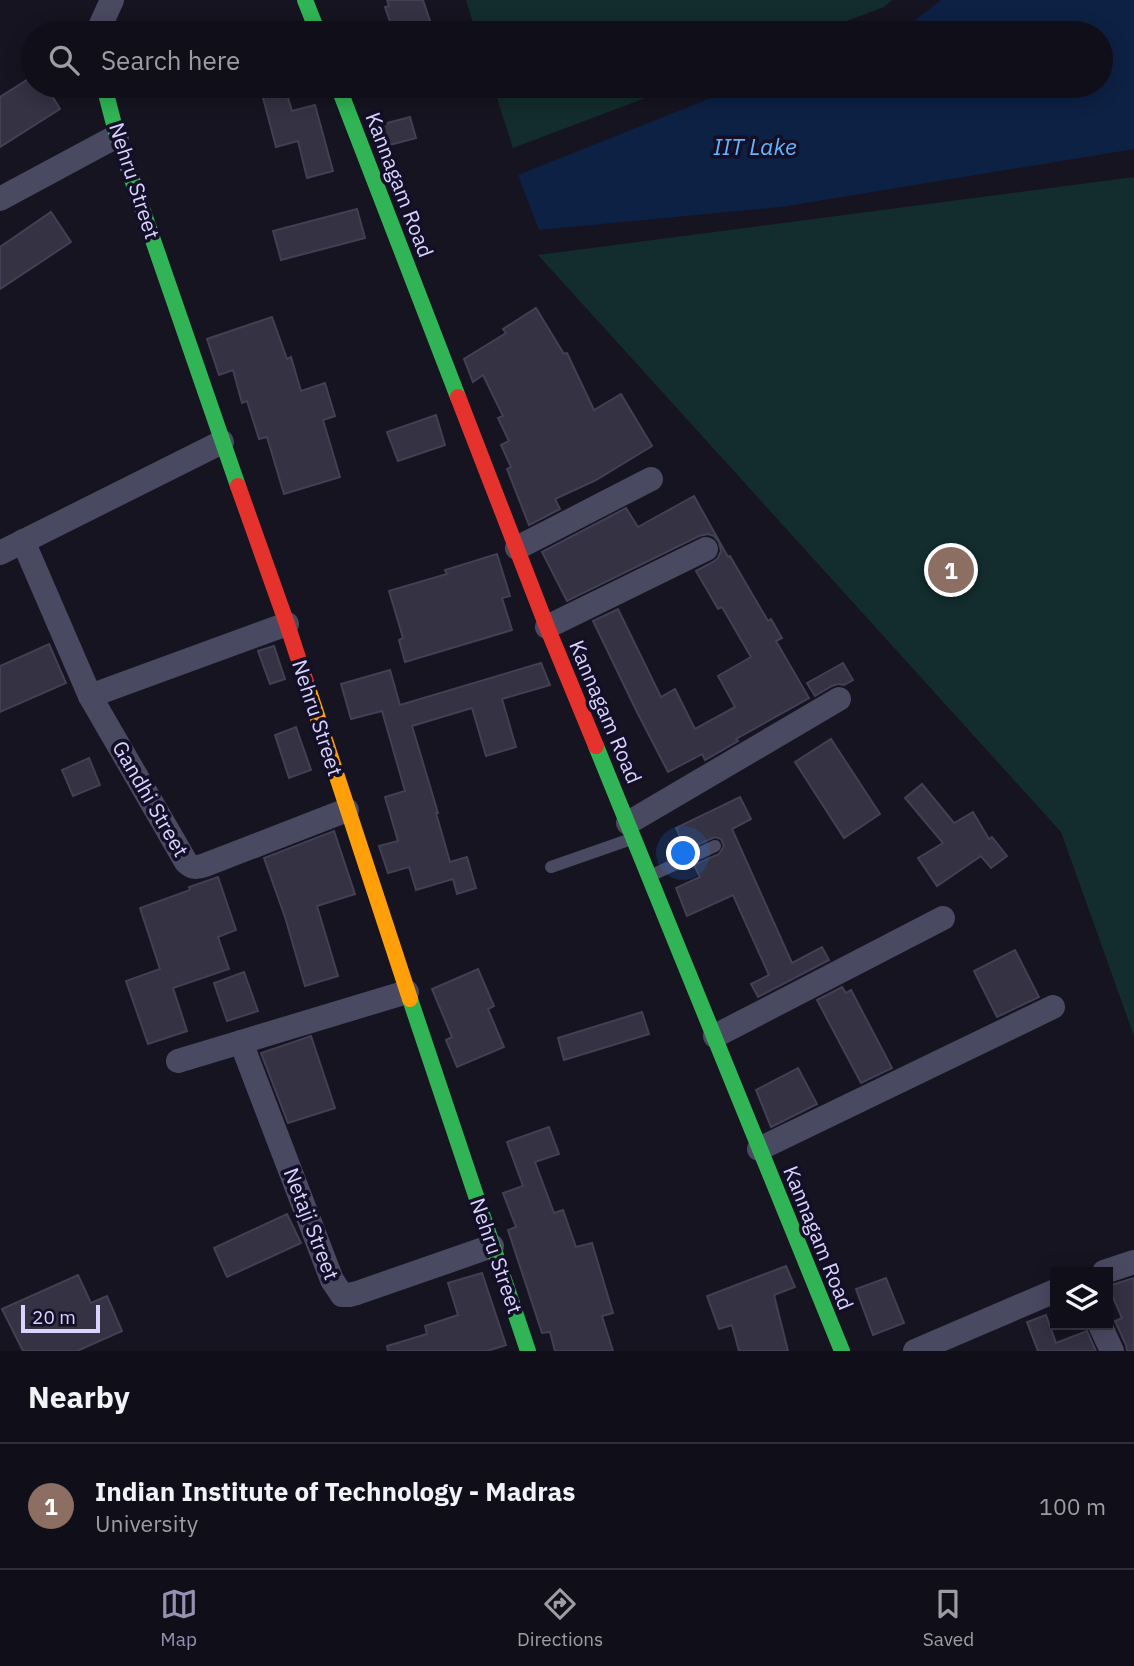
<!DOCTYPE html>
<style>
body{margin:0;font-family:"IBM Plex Sans",sans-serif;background:#1e1d26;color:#f1f3f6}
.controls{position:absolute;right:21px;bottom:21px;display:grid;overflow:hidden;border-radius:0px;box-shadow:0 4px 18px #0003}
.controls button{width:63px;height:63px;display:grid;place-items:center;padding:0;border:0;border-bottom:2px solid #302f38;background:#100f19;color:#f1f3f6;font:35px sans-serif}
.scale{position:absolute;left:21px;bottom:18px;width:79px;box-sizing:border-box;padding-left:7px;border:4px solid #d9d4ff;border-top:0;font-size:19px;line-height:24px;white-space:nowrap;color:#d9d4ff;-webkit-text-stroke:5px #130f26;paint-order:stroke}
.you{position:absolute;left:684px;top:854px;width:24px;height:24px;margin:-18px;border:5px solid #fff;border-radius:50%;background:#1a73e8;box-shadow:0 0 0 10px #1a73e833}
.badge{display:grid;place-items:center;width:46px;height:46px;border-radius:50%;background:#9591b1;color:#fff;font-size:23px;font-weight:700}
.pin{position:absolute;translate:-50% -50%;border:4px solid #fff;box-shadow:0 2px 7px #0006}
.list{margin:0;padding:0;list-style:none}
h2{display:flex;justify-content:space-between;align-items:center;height:91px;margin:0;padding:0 28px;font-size:30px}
h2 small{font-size:23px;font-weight:400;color:#9c9ca2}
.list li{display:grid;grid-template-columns:46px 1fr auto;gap:21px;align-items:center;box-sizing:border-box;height:126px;padding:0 28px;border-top:2px solid #302f38}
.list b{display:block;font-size:26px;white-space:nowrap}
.list p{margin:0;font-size:23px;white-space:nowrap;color:#9c9ca2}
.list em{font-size:23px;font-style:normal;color:#9c9ca2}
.icon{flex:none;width:38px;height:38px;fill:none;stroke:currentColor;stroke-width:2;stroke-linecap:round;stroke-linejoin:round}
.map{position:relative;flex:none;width:1134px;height:1351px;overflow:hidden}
.search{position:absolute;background:#100f19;box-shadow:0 4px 18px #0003;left:21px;right:21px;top:21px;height:77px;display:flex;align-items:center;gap:18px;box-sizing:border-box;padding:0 24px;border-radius:38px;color:#9c9ca2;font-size:26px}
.sheet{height:217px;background:#100f19}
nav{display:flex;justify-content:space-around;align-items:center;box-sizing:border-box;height:98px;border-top:2px solid #302f38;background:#100f19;font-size:19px;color:#9c9ca2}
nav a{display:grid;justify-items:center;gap:4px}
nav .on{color:#9591b1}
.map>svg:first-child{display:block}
</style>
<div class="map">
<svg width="1134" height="1351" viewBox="0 0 1134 1351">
<rect width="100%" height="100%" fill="#161421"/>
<!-- green -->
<g fill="#132c2d">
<path d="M466 0H892L884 7 815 33H476Z"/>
<path d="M493 86H677L513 148Z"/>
<path d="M1134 177V1036L1061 832 538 255Z"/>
</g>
<!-- water -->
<path fill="#0d2144" d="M941 0H1134V149L781 207 539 230 518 175 736 88 753 86H1101V33H899Z"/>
<!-- building -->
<g fill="#343243" stroke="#433f54" stroke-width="2">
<path d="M387 0H423L434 33H394L385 7 389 6Z"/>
<path d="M33 76V86H46L60 109 0 147V97Z"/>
<path d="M285 88 292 111 315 105 333 171 307 178 298 141 276 147 262 94Z"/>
<path d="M410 117 416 138 382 147 376 126Z"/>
<path d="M357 209 365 238 281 260 273 231Z"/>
<path d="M51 212 71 242 0 289V247Z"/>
<path d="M536 308 564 354 567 353 594 410 621 394 652 446 596 480 555 499 560 509 529 525 507 469 511 467 501 445 509 441 498 418 503 416 483 375 473 382 464 359 506 333 503 329Z"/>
<path d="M272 317 287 359 291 357 301 391 325 383 335 416 323 420 340 477 284 494 267 437 259 439 247 401 242 403 233 370 219 375 207 339Z"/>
<path d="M436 415 445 445 398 461 387 432Z"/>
<path d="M694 496 728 557 730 556 768 621 771 619 782 638 776 641 809 698 736 739 738 741 705 760 702 754 668 772 636 710 593 621 618 609 661 697 675 689 695 729 735 707 718 676 751 657 722 607 718 609 696 571 713 562 718 558 721 551 719 542 714 536 708 534 699 536 567 601 542 552 626 508 638 527Z"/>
<path d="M497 554 510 596 502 598 512 630 405 662 399 640 403 638 389 591 447 574 445 570Z"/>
<path d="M49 644 66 683 0 712V666Z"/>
<path d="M274 646 285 679 270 684 258 651Z"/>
<path d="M541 663 550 685 502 699 516 747 486 756 472 708 412 726 438 813H436L450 862 467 857 476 888 457 894 453 879 416 890 409 867 388 873 379 846 398 841 385 797 405 791 382 711 351 719 341 684 390 670 400 705Z"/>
<path d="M843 663 853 680 844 685 838 684 832 686 815 696 807 683Z"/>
<path d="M296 727 311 770 289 778 275 735Z"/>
<path d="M831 739 880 814 844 838 795 762Z"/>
<path d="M89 758 100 785 73 796 62 770Z"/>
<path d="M922 784 954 823 973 812 989 839 992 837 1007 856 991 868 981 856 937 886 918 858 943 843 905 798Z"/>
<path d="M740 797 751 819 732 829 792 963 822 947 829 960 758 997 751 984 769 975 733 895 687 916 676 888 700 877 694 865 719 854 724 846 721 839 715 837 686 850 676 828Z"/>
<path d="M334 831 355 894 317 906 338 976 305 986 285 917 264 858Z"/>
<path d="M218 877 236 930 218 937 229 969 173 988 187 1031 148 1044 126 981 160 969 140 908 190 890 189 887Z"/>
<path d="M1015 950 1039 997 997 1017 974 971Z"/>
<path d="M478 969 494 1006 488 1009 504 1047 457 1067 446 1040 452 1037 432 989Z"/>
<path d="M244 972 258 1011 227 1021 214 983Z"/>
<path d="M842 987 846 993 851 990 892 1068 861 1083 817 1000Z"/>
<path d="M642 1012 649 1034 564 1060 558 1038Z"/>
<path d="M311 1036 335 1108 288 1123 261 1053Z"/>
<path d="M798 1068 817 1104 771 1127 756 1090Z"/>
<path d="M549 1127 559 1154 535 1162 554 1213 563 1210 576 1247 592 1243 613 1313 602 1316 613 1351H555L550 1332 542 1333 508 1230 516 1227 503 1193 523 1186 507 1142Z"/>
<path d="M287 1214 301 1243 227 1277 214 1248Z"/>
<path d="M786 1266 795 1287 774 1295 788 1351H739L732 1325 719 1329 707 1296Z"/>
<path d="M482 1273 506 1345 487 1351H388L387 1346 427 1334 425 1326 458 1315 448 1283Z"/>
<path d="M78 1275 91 1303 107 1296 122 1331 77 1351H23L2 1309Z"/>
<path d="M886 1278 904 1323 873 1335 856 1289Z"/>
<path d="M1134 1278V1351H1127L1126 1345 1115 1321 1122 1318 1108 1286Z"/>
<path d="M1046 1315 1056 1343 1087 1331 1096 1351H1038L1027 1322Z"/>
</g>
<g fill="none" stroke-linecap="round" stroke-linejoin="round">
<!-- lane -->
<g stroke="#4a4962" stroke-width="12">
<path d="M551 867 634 838"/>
<path d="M652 875 715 846"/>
</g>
<!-- street -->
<g stroke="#4a4962" stroke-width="24">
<path d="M97 33 112 0"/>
<path d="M0 199 117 136"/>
<path d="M23 541 90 696 186 862C192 868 197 868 205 865L347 810"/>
<path d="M517 548 651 479"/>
<path d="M0 553 222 442"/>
<path d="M547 627 706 549"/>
<path d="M90 696 287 624"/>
<path d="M628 823 839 699"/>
<path d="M715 1036 943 918"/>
<path d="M241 1042 332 1280 342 1295H349L357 1293 492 1246"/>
<path d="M178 1061 407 992"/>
<path d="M759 1149 1053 1007"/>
<path d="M1104 1272 1134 1262"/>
<path d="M1100 1325 1112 1351"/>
<path d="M915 1351 1055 1291"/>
</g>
<!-- fast -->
<g stroke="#30b455" stroke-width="16">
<path d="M305 0 318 33"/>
<path d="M104 86 117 136 238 486"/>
<path d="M338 86 458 397"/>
<path d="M596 746 842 1351"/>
<path d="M410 999 528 1351"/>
</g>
<!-- slow -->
<path stroke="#ff9f0a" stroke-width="16" d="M307 685 410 999"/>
<!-- jam -->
<g stroke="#e5322d" stroke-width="16">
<path d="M458 397 547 627 596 746"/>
<path d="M238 486 287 624 307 685"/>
</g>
</g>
<g text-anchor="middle" stroke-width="7" stroke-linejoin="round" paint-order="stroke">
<!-- street labels -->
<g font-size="21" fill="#d9d4ff" stroke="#130f26">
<text transform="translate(134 181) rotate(72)" y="7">Nehru Street</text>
<text transform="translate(399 185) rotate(69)" y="7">Kannagam Road</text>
<text transform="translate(605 712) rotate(67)" y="7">Kannagam Road</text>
<text transform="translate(317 718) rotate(72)" y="7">Nehru Street</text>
<text transform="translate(150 799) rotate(60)" y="7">Gandhi Street</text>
<text transform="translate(311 1224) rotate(69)" y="7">Netaji Street</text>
<text transform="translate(818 1238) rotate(68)" y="7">Kannagam Road</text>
<text transform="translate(496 1256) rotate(71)" y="7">Nehru Street</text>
</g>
<!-- water labels -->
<g font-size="23" font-style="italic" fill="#62b6ff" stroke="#130f26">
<text x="755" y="155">IIT Lake</text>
</g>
</g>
</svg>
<div class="controls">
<button><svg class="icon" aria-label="layers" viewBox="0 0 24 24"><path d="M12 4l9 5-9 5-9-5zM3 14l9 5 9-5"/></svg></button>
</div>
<div class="scale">20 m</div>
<div class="you"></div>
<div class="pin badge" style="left:951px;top:570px;background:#8d6e63">1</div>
<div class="search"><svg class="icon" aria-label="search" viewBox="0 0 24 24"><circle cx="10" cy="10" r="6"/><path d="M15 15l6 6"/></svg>Search here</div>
</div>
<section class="sheet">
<h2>Nearby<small></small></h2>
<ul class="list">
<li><span class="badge" style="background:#8d6e63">1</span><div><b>Indian Institute of Technology - Madras</b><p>University</p></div><em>100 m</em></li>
</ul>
</section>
<nav>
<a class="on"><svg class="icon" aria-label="map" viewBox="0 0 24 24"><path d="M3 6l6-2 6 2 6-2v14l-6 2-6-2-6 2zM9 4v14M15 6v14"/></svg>Map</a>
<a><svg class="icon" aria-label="directions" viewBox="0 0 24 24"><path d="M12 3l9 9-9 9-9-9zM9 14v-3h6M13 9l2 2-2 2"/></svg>Directions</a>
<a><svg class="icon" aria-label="saved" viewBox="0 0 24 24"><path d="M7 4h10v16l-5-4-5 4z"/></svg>Saved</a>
</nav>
